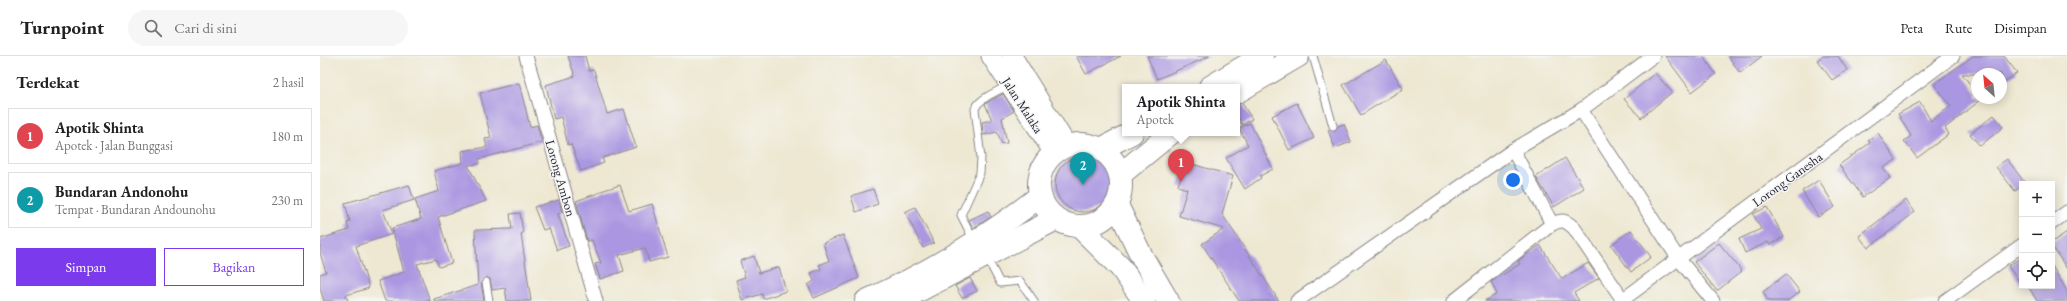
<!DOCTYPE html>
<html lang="id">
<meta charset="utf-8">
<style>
body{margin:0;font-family:"EB Garamond",serif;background:#f6f6f6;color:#202124}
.controls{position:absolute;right:12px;bottom:12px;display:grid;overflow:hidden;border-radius:0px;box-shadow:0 2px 10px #0003}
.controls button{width:36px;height:36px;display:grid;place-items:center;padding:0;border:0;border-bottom:1px solid #e0e0e0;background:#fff;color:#202124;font:20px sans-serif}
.compass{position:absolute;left:1651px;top:12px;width:36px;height:36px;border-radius:50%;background:#fff;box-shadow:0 2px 10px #0003;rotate:333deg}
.you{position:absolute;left:1193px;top:124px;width:14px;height:14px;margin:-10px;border:3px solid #fff;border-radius:50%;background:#1a73e8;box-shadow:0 0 0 6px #1a73e833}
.badge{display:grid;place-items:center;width:26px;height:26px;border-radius:50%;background:#7c3aed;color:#fff;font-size:13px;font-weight:700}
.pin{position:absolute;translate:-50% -33px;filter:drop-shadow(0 1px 2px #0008)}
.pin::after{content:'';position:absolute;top:21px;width:14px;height:12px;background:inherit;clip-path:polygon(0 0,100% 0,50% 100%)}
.popup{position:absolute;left:802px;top:28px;width:118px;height:52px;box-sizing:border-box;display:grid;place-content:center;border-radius:0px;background:#fff;filter:drop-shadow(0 1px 3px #0005);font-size:13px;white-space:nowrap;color:#757577}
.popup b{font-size:15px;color:#202124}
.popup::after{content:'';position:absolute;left:50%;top:100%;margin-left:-8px;border:8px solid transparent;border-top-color:#fff}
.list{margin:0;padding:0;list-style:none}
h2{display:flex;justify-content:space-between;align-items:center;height:52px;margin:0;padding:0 16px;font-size:17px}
h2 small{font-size:13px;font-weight:400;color:#757577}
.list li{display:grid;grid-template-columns:26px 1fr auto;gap:12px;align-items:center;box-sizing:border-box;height:56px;margin:0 8px 8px;padding:0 8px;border:1px solid #e0e0e0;border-radius:0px}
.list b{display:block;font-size:15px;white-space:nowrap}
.list p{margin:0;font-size:13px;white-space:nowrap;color:#757577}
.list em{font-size:13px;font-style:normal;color:#757577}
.actions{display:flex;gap:8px;padding:12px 16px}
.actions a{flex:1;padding:9px 0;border:1px solid #7c3aed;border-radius:0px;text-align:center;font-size:14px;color:#7c3aed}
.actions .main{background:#7c3aed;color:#fff}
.icon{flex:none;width:22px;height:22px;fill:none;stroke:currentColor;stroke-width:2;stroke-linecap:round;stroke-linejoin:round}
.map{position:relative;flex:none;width:1747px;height:245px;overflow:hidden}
header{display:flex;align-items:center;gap:24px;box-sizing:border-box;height:56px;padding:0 20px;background:#fff;border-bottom:1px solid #e0e0e0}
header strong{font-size:19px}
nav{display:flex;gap:22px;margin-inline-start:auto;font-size:14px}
.search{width:280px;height:36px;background:#f6f6f6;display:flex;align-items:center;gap:10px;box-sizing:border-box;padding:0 14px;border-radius:22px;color:#757577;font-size:15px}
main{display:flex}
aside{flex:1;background:#fff}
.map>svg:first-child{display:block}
</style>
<header>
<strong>Turnpoint</strong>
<div class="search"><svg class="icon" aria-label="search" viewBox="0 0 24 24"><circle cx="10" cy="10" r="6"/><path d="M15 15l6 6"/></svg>Cari di sini</div>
<nav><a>Peta</a><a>Rute</a><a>Disimpan</a></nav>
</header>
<main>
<aside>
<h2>Terdekat<small>2 hasil</small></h2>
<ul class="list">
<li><span class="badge" style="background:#e0444e">1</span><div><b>Apotik Shinta</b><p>Apotek · Jalan Bunggasi</p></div><em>180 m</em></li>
<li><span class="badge" style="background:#0f9aa8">2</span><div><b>Bundaran Andonohu</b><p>Tempat · Bundaran Andounohu</p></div><em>230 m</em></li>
</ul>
<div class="actions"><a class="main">Simpan</a><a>Bagikan</a></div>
</aside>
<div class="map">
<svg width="1747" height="245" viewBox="0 0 1747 245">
<rect width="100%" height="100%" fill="#f6f6f2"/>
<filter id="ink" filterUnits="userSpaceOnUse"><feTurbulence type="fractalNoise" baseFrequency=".025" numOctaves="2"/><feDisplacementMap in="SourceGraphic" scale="8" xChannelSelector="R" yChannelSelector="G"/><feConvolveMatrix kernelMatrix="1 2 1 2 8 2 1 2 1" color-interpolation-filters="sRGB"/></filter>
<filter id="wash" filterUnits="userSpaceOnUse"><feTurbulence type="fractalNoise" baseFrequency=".012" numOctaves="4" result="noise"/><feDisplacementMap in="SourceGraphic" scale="16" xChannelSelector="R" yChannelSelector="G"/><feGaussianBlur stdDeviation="0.9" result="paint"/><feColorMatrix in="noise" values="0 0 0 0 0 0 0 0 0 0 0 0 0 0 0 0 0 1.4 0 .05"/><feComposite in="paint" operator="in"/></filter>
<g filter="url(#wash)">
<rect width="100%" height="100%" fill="#eee8d2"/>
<g id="blocks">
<!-- building -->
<g fill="#aa97e1">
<path d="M248 0H265L269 15 274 14 287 58 304 53 316 91 282 102 284 107 261 115 251 88 248 89 241 61 234 63 226 29 255 20Z"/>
<path d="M756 0H801L766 18Z"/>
<path d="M827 0H890L837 23Z"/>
<path d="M1345 0H1383L1396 18 1372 36Z"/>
<path d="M1408 0H1442L1420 17Z"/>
<path d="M1503 0H1518L1527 14 1512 24 1497 4Z"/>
<path d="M1653 0H1684L1697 17 1681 28V18H1642L1657 37V42L1662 43 1625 72 1629 78 1597 102 1584 85 1591 80 1578 58 1600 46 1611 65 1631 50 1614 28Z"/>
<path d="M1066 4 1083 33 1041 59 1023 29Z"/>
<path d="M1335 17 1352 36 1321 62 1304 43Z"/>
<path d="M199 27 210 71 217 69 222 86 159 103V108L148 109 166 145 118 161 132 207 119 211 116 203 97 208 110 245H65L58 225 84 216 72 172 101 163 95 143 119 135 114 115 143 107 142 95 167 91 165 83 171 82 160 37Z"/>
<path d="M683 38 694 55 682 62 687 87 682 88 677 76 663 79 662 66 672 64 665 48Z"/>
<path d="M922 47 932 63 922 69 917 59V48Z"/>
<path d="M977 47 994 82 969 94 952 60Z"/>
<path d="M1674 59 1683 71 1660 90 1650 78Z"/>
<path d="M930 67 953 113 940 120 941 122 925 133 906 102 928 89 919 72Z"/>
<path d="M1024 68 1031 86 1015 92 1008 74 1015 75 1018 70Z"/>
<path d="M1558 77 1576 104 1563 112 1570 122 1543 141 1519 109 1550 87 1548 84Z"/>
<circle cx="763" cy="128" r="28"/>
<path d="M1245 102 1264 132 1234 151 1216 121Z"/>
<path d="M1687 103 1705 127 1695 135 1676 111Z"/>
<path d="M865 106 913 120 902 158 959 245H919L882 188 904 173 859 160 867 133 858 130Z"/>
<path d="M1499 124 1515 151 1498 161 1482 135Z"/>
<path d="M89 129 94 144 63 154 72 178 36 190 49 232 26 239 28 245H4L0 232V218L6 216 0 197V183L29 174 27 167 30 166 25 147Z"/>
<path d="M300 129 309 155 332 148 348 201 329 206 325 192 299 199 304 215 280 223 275 208 281 207 272 184 267 185 256 145 281 136V135Z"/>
<path d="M553 133 558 148 536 156 531 140Z"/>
<path d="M239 144 242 156 238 158 249 190 237 194 229 172 223 174 214 151Z"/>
<path d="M1586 144 1595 156 1548 192 1539 180Z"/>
<path d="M595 151 614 187 603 192 585 156Z"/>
<path d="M1447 151 1464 181 1450 189 1448 186 1425 197 1419 183 1441 173 1433 158Z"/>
<path d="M668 155 671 161 653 172 649 164Z"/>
<path d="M200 157 203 177 201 178 211 245H187L185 232 172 234 170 223 166 221 161 226 164 245H114V243L158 229 155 174 192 173 190 158Z"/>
<path d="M1311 174 1331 201 1311 216 1291 189Z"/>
<path d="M1747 176V213L1732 190V186Z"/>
<path d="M523 179 539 222 494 242 488 229 494 225 491 217 501 213 499 209 509 205 503 187Z"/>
<path d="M1399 187 1422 215 1397 235 1374 206Z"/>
<path d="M1220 189 1242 223 1268 207 1279 222 1254 237 1259 245H1165L1177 238 1171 226 1200 208 1198 205Z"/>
<path d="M434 200 439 217 459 211 466 235 443 243 442 238 422 244 416 224 425 221 420 205Z"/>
<path d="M1702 201V230L1688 210Z"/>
<path d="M1732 210 1747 235V245H1717L1708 230H1732Z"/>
<path d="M1466 218 1480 236 1467 245H1448L1443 236Z"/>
<path d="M650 222 657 235 642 242 635 230Z"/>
</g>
</g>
</g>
<g filter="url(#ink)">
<use href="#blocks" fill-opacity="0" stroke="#888586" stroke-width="1"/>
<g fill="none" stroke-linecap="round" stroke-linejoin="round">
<!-- lane casing -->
<g stroke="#888586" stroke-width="9">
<g id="lane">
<path d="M993 0 1013 70"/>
<path d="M653 183 641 159 660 117 661 102 655 53C659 42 679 35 689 29"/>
<path d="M667 202 680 227 700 225 714 245"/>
<path d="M166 226 169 245"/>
</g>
</g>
<!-- street casing -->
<g stroke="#888586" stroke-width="15">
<g id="street">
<path d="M206 0 276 245"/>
<path d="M1261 54 1358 202 1393 245"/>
<path d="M1193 94 1232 168"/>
<path d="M1732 167 1747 156"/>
<path d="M977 245 1193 94 1261 54 1333 0"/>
<path d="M1134 245 1232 168C1243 163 1245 164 1254 172L1303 244"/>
<path d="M1301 245 1633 0"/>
<path d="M1625 245 1702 189"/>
</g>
</g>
<!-- secondary casing -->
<g stroke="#888586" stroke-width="21">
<g id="secondary">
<path d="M671 0 734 97"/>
<path d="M692 0 747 90"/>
</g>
</g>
<!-- highway casing -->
<g stroke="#888586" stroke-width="24">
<g id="highway">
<path d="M890 31 942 0"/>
<path d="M917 36 978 0"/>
<circle cx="760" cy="129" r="41"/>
<path d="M781 93 812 77"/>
<path d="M801 118 851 77"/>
<path d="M797 149 821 199 848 245"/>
<path d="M759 170 801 212 824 245"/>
<path d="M581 244 736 163"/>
<path d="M546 245C609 217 666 182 720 140"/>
</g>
</g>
<!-- lane -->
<use href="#lane" stroke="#fff" stroke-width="7"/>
<!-- street -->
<use href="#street" stroke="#fff" stroke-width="13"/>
<!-- secondary -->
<use href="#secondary" stroke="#fff" stroke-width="19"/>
<!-- highway -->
<use href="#highway" stroke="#fff" stroke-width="22"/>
</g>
</g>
<g text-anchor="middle" stroke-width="3" stroke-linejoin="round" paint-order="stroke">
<!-- street labels -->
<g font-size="13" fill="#22223b" stroke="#f6f6f2">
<text transform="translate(703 49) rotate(57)" y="5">Jalan Malaka</text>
<text transform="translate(241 122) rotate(74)" y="5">Lorong Ambon</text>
<text transform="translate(1467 123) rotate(-36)" y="5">Lorong Ganesha</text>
</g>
</g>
</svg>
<div class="controls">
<button>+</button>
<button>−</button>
<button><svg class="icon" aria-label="locate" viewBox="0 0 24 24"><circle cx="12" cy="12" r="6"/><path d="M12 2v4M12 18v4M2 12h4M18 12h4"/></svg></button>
</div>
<svg class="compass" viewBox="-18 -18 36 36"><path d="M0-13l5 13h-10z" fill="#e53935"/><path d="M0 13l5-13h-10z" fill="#757577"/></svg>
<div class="you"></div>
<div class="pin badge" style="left:861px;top:126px;background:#e0444e">1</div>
<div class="popup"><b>Apotik Shinta</b>Apotek</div>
<div class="pin badge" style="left:763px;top:129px;background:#0f9aa8">2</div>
</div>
</main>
